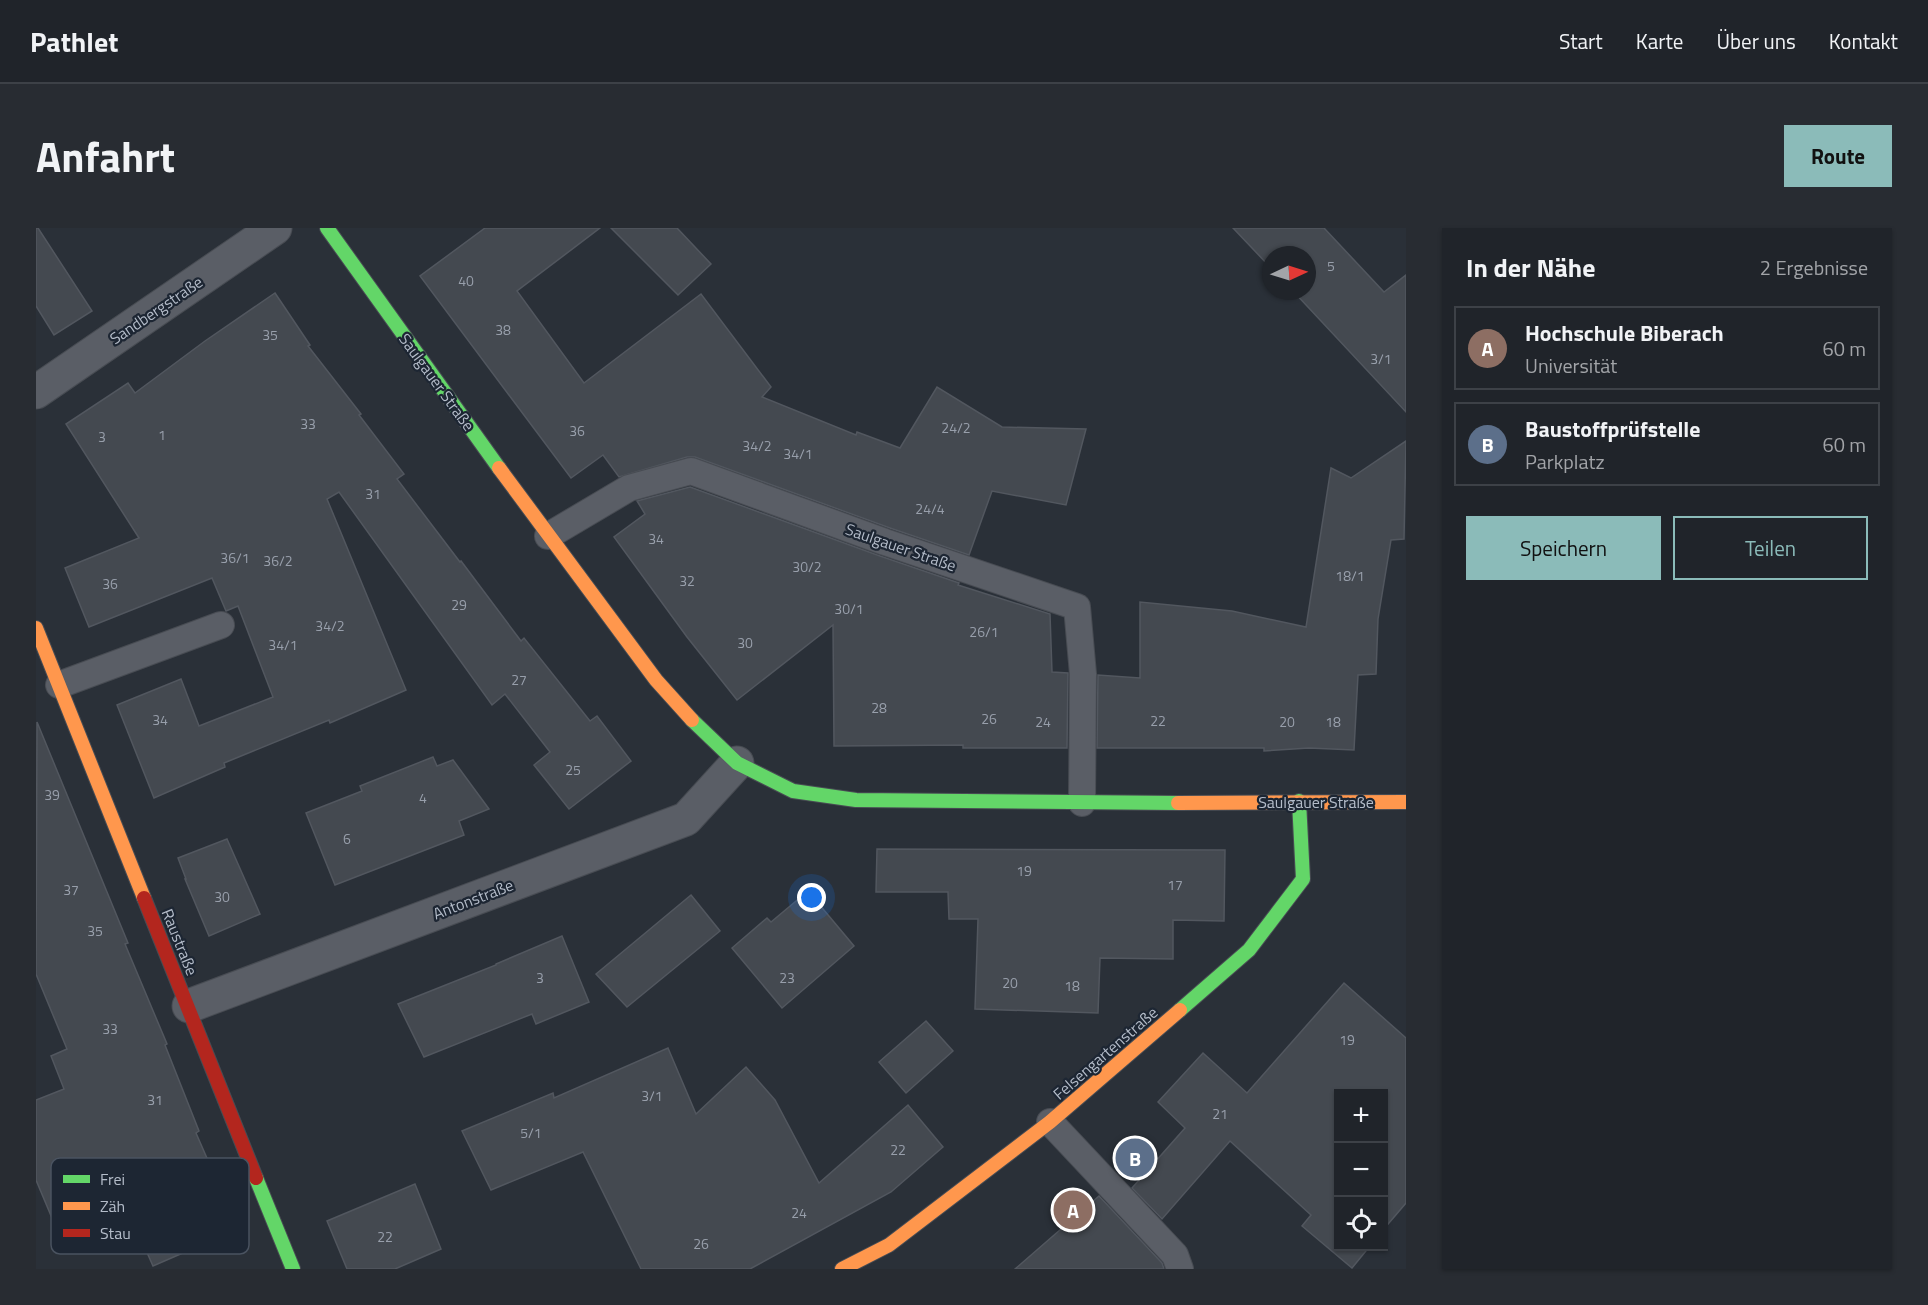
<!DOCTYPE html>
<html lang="de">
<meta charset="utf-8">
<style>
body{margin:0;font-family:"Titillium Web",sans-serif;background:#282c32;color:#f1f3f6}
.controls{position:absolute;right:18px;bottom:18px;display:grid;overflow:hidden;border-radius:0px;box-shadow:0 2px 4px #0004}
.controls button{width:54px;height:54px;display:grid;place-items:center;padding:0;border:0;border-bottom:2px solid #3d4147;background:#20242a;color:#f1f3f6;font:30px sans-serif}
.compass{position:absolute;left:1226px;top:18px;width:54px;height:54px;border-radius:50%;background:#20242a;box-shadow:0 2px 4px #0004;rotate:86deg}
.you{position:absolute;left:776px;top:670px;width:21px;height:21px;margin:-15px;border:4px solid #fff;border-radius:50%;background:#1a73e8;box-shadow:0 0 0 9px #1a73e833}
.badge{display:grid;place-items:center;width:39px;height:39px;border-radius:50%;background:#8bbbb9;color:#fff;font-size:20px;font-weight:700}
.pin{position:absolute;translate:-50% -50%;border:3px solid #fff;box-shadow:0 2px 6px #0006}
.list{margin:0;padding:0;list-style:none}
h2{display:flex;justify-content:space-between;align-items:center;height:78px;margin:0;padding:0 24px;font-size:26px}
h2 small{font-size:20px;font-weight:400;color:#a2a4a8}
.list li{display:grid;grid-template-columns:39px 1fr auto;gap:18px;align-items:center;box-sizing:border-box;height:84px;margin:0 12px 12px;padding:0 12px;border:2px solid #3d4147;border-radius:0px}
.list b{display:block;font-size:22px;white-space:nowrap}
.list p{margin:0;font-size:20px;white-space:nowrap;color:#a2a4a8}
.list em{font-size:20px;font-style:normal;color:#a2a4a8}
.actions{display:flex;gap:12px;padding:18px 24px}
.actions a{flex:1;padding:14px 0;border:2px solid #8bbbb9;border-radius:0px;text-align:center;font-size:21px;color:#8bbbb9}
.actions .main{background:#8bbbb9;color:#111}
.icon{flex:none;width:33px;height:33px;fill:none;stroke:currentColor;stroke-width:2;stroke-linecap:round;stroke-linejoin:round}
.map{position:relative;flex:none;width:1370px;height:1041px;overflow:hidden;border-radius:0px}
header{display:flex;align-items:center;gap:36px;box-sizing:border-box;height:84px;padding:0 30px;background:#20242a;border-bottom:2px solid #3d4147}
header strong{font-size:28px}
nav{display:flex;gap:33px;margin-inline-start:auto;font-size:21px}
.intro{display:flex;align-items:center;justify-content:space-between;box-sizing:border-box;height:144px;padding:0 36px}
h1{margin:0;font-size:42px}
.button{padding:15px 27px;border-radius:0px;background:#8bbbb9;color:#111;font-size:21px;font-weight:700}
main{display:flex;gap:36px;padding:0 36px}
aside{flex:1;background:#20242a;border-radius:0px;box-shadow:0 2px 4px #0004}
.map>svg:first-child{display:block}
</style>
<header>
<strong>Pathlet</strong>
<nav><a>Start</a><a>Karte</a><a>Über uns</a><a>Kontakt</a></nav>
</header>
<div class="intro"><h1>Anfahrt</h1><a class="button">Route</a></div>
<main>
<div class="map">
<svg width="1370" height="1041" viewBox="0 0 1370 1041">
<rect width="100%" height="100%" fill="#2a3038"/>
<!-- building -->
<g fill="#444950" stroke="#52575f" stroke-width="1.5">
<path d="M0 0H2L56 83 18 107 0 78Z"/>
<path d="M449 0H564L481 63 548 155 665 66 735 159 726 169 820 207 821 204 864 220 901 159 966 199 1050 201 1030 277 956 263 933 327 854 300 659 229H651L583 249 567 227 535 250 384 48Z"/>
<path d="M575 0H641L675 36 642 67Z"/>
<path d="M1197 0H1288L1348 64 1370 47V184L1257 63H1271V27H1235V40Z"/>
<path d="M239 65 274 117 272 118 325 186 323 187 368 246 361 251 424 334 425 333 485 413 488 410 554 493 561 488 595 533 533 581 498 537 514 524 469 466 456 477 303 264 291 271 370 462 294 495 293 492 188 535 189 539 118 570 81 477 145 451 163 498 237 469 202 378 190 383 176 350 53 399 29 340 103 310 30 196 92 155 99 165 169 113Z"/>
<path d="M1370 213 1368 311 1355 312 1342 391 1340 446 1322 447 1318 522 1273 520 1228 523V520H1061L1062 447 1104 450V374L1196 383 1270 399 1295 240 1315 250Z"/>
<path d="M654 259 844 328 923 355 922 357 1014 386 1016 444 1032 445 1031 520H927V517L798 518 797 397 701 472 651 409 578 309 609 286 601 273Z"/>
<path d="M1 494 92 715 89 716 131 816 129 817 163 903 160 905 202 1001 117 1038 97 993 29 1021 0 952V872L28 861 15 828 31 821 0 746Z"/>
<path d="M397 529 401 538 417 532 453 581 423 593 428 607 299 657 270 585 326 563 324 558Z"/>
<path d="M191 611 224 686 173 708 149 651H150L142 630Z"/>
<path d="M841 621 1189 622 1188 693 1137 692V731L1064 730 1062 785 939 781 942 691H913L912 664H840Z"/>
<path d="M772 663 818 718 746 780 696 720 731 690 735 694Z"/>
<path d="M655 667 684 703 591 779 560 746Z"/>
<path d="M526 708 553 774 500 796 496 786 388 829 362 776 460 737V736Z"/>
<path d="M1308 755 1370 810V975L1347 1002V866H1302V1018H1334L1316 1040 1266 998 1275 987 1194 913 1126 991 1096 960 1149 900 1122 874 1167 825 1211 865Z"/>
<path d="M890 793 917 823 870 865 843 834Z"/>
<path d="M632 820 660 886 710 839 739 872 783 955 872 877 907 919 855 964 714 1041H605L547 924 455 962 426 903 517 865 518 870Z"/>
<path d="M379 956 405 1021 359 1041H311L291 993Z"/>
<path d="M1063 968 1126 1035 1128 1041H979Z"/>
</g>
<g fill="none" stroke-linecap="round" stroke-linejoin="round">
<!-- lane casing -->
<g stroke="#484c53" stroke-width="28">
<g id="lane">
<path d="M512 308 593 260 655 243 849 314 1041 379 1047 446 1046 575"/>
<path d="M23 457 185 397"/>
<path d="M1014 894 1139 1027 1144 1041"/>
</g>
</g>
<!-- street casing -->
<g stroke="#484c53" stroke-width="35">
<g id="street">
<path d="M0 164 239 0"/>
<path d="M153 778 650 591 701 535"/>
</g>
</g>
<!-- fast casing -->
<g stroke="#484c53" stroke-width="16">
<g id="fast">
<path d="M291 0 463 240"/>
<path d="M656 492 701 535 757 563 820 572 1142 575"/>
<path d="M1144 782 1213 722 1267 651 1263 573"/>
<path d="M220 950 257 1041"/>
</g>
</g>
<!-- slow casing -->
<g stroke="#484c53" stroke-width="16">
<g id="slow">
<path d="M463 240 620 452 656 492"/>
<path d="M0 400 108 670"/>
<path d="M1142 575 1370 574"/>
<path d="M806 1041 853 1017 1014 894 1144 782"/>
</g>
</g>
<!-- jam casing -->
<g stroke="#484c53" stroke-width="16">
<path id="jam" d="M108 670 220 950"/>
</g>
<!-- lane -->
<use href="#lane" stroke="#5a5e66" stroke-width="26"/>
<!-- street -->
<use href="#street" stroke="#5a5e66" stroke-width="33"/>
<!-- fast -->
<use href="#fast" stroke="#63d668" stroke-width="14"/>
<!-- slow -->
<use href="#slow" stroke="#ff974d" stroke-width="14"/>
<!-- jam -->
<use href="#jam" stroke="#b3261e" stroke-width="14"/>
</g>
<g text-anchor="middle" stroke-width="4.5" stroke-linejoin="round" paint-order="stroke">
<!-- number labels -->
<g font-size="14" fill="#989fab">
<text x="1295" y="43">5</text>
<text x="430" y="58">40</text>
<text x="467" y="107">38</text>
<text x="234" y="112">35</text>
<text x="1345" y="136">3/1</text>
<text x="272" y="201">33</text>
<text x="920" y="205">24/2</text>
<text x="541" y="208">36</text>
<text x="126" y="212">1</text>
<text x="66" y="214">3</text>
<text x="721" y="223">34/2</text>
<text x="762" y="231">34/1</text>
<text x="337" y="271">31</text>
<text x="894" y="286">24/4</text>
<text x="620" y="316">34</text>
<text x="199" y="335">36/1</text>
<text x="242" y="338">36/2</text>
<text x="771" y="344">30/2</text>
<text x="1314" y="353">18/1</text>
<text x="651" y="358">32</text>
<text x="74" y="361">36</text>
<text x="423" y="382">29</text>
<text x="813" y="386">30/1</text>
<text x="294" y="403">34/2</text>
<text x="948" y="409">26/1</text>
<text x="709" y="420">30</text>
<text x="247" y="422">34/1</text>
<text x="483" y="457">27</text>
<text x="843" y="485">28</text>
<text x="953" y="496">26</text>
<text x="124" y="497">34</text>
<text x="1122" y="498">22</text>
<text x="1007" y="499">24</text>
<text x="1251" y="499">20</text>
<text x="1297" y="499">18</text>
<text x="537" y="547">25</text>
<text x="16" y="572">39</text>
<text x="387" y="575">4</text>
<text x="311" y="616">6</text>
<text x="988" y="648">19</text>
<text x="1139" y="662">17</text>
<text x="35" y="667">37</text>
<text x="186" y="674">30</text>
<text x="59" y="708">35</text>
<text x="504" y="755">3</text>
<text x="751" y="755">23</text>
<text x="974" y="760">20</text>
<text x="1036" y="763">18</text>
<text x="74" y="806">33</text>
<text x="1311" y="817">19</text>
<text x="616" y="873">3/1</text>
<text x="119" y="877">31</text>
<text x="1184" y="891">21</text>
<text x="495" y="910">5/1</text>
<text x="862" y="927">22</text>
<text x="763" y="990">24</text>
<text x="349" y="1014">22</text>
<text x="665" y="1021">26</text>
</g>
<!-- street labels -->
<g font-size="16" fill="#b4bcc9" stroke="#1d2633">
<text transform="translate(120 82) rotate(-34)" y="6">Sandbergstraße</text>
<text transform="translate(401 154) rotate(54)" y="6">Saulgauer Straße</text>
<text transform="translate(865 319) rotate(19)" y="6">Saulgauer Straße</text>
<text x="1280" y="580">Saulgauer Straße</text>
<text transform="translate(437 671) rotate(-21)" y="6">Antonstraße</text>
<text transform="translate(144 714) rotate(68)" y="6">Raustraße</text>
<text transform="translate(1069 825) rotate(-41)" y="6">Felsengartenstraße</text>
</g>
</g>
<!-- legend -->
<rect x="15" y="930" width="198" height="96" rx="9" fill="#1d2633" stroke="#4a5360" stroke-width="1.5"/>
<rect x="27" y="947" width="27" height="8" fill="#63d668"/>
<rect x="27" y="974" width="27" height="8" fill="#ff974d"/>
<rect x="27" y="1001" width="27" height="8" fill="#b3261e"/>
<g font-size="16" fill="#b4bcc9">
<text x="64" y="957">Frei</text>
<text x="64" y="984">Zäh</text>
<text x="64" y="1011">Stau</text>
</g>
</svg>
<div class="controls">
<button>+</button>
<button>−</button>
<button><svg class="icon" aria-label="locate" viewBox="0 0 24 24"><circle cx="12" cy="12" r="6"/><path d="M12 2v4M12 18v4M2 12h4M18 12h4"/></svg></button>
</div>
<svg class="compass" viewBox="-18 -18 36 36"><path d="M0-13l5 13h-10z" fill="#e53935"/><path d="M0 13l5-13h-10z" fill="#a2a4a8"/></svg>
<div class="you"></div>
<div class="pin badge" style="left:1037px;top:982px;background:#8d6e63">A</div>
<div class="pin badge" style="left:1099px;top:930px;background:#5c6f8a">B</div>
</div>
<aside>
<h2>In der Nähe<small>2 Ergebnisse</small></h2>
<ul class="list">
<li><span class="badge" style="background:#8d6e63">A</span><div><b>Hochschule Biberach</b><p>Universität</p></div><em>60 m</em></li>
<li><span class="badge" style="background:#5c6f8a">B</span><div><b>Baustoffprüfstelle</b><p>Parkplatz</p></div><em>60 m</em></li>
</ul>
<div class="actions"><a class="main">Speichern</a><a>Teilen</a></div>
</aside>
</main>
